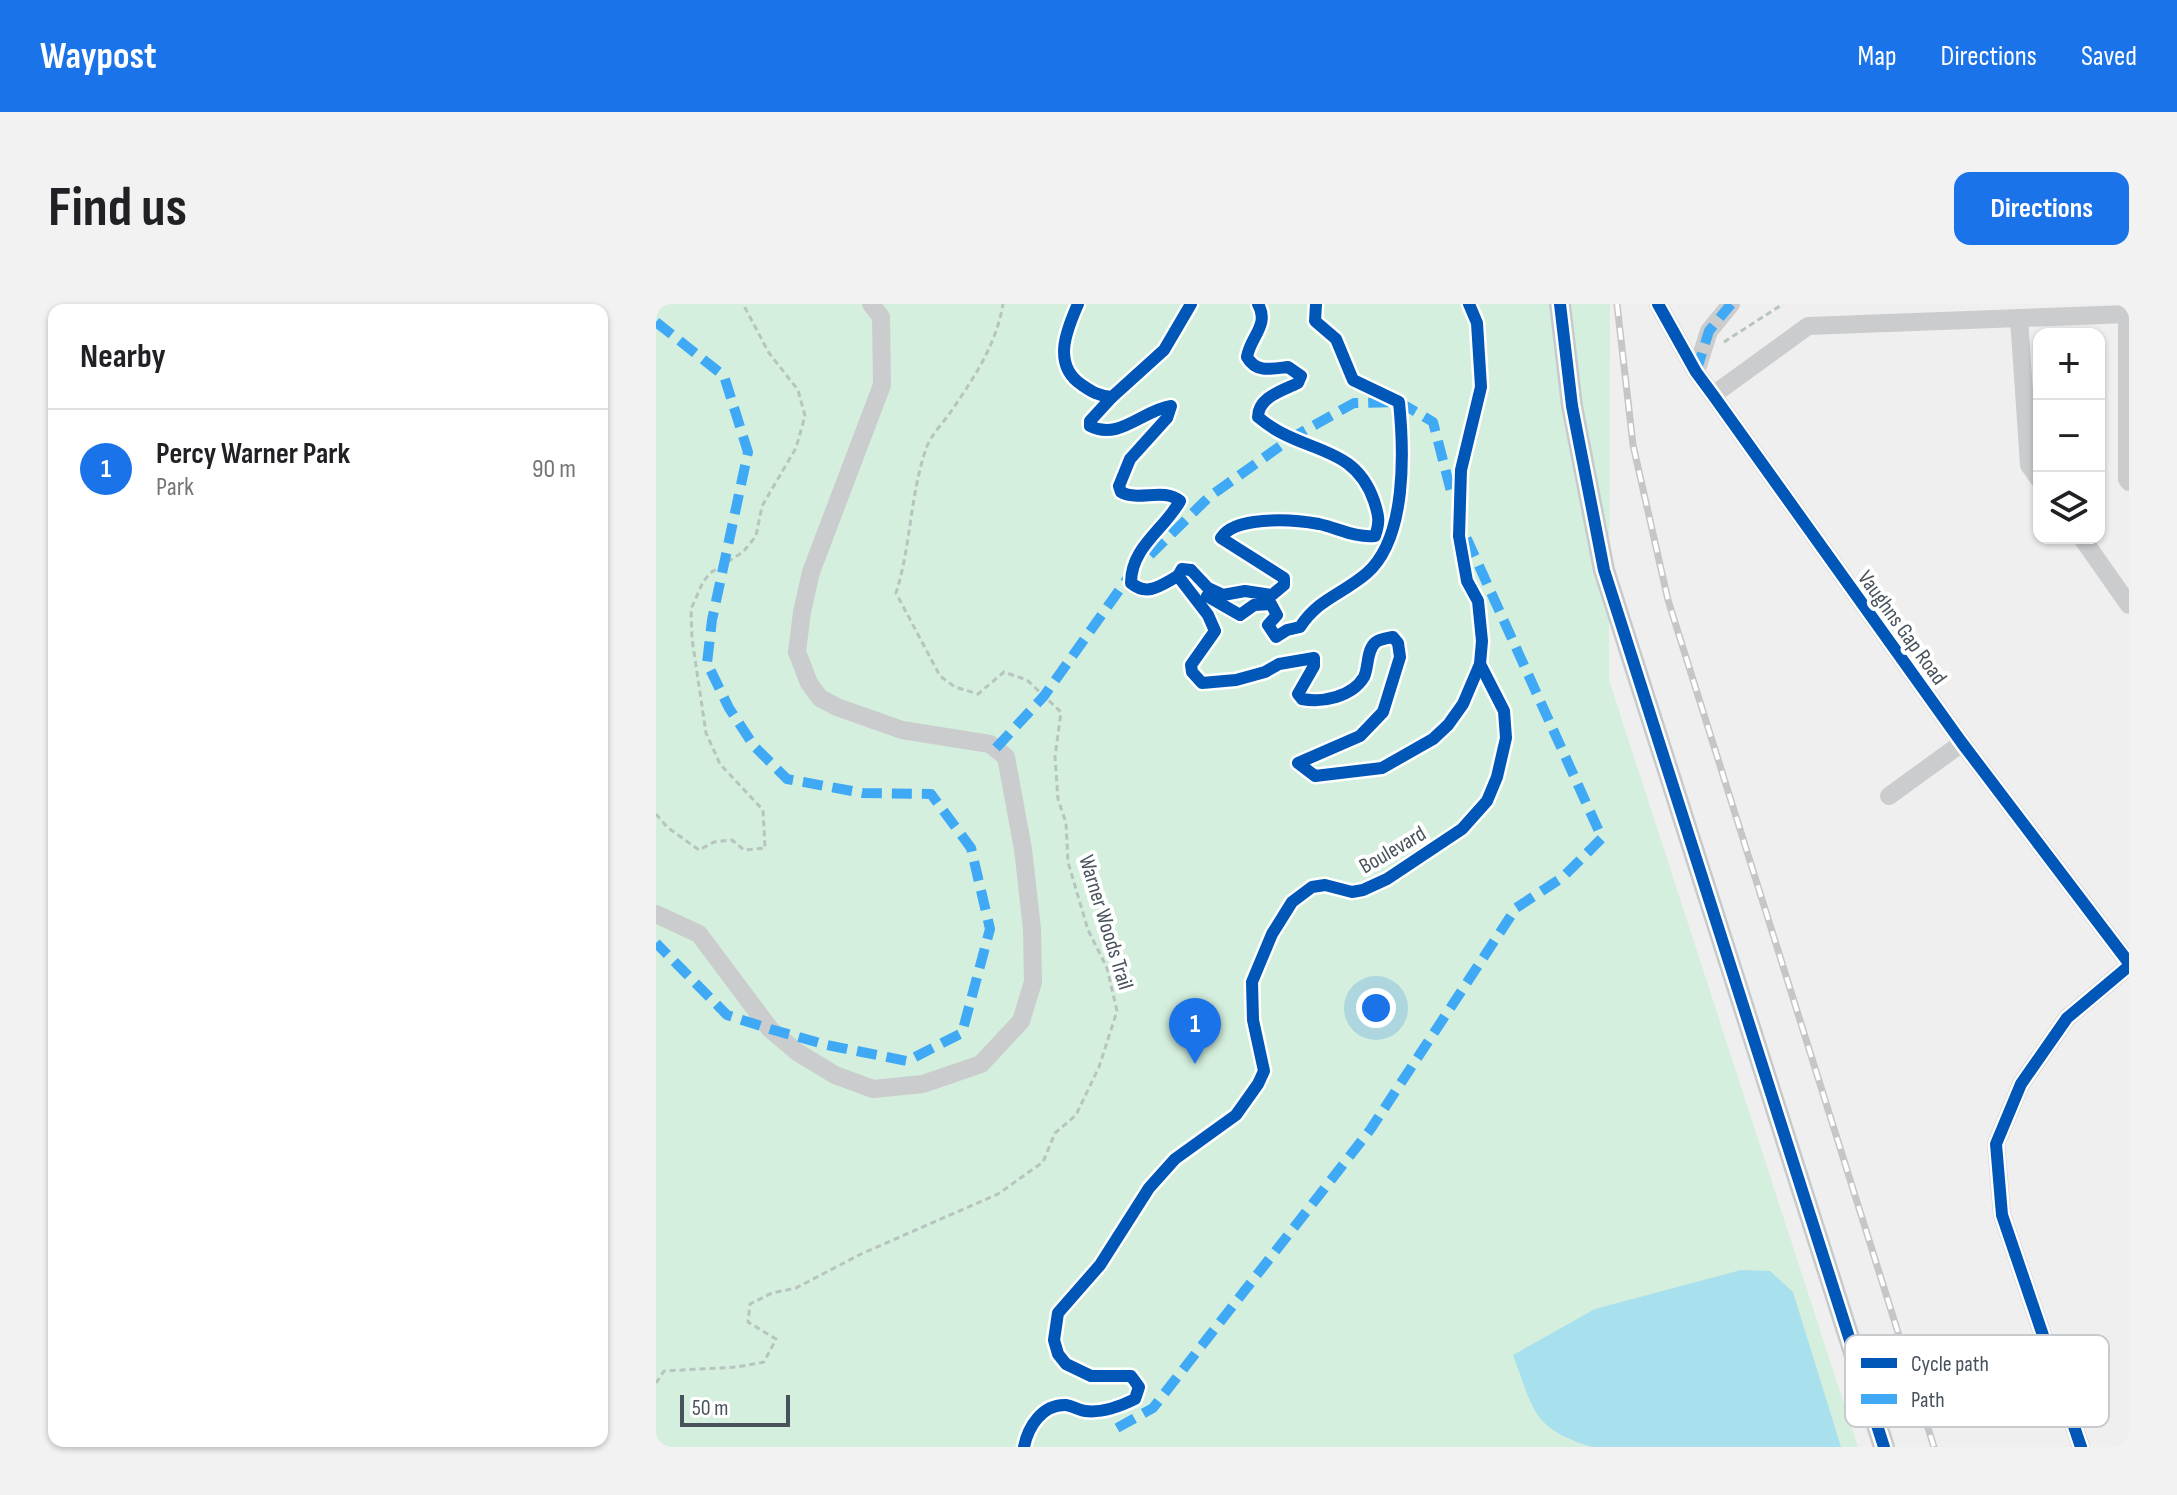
<!DOCTYPE html>
<meta charset="utf-8">
<style>
body{margin:0;font-family:"Sofia Sans Condensed",sans-serif;background:#f2f2f2;color:#202124}
.controls{position:absolute;right:24px;top:24px;display:grid;overflow:hidden;border-radius:16px;box-shadow:0 2px 6px #0004}
.controls button{width:72px;height:72px;display:grid;place-items:center;padding:0;border:0;border-bottom:2px solid #e0e0e0;background:#fff;color:#202124;font:40px sans-serif}
.scale{position:absolute;left:24px;bottom:20px;width:110px;box-sizing:border-box;padding-left:8px;border:4px solid #47525c;border-top:0;font-size:22px;line-height:28px;white-space:nowrap;color:#47525c;-webkit-text-stroke:6px #fff;paint-order:stroke}
.you{position:absolute;left:720px;top:704px;width:28px;height:28px;margin:-20px;border:6px solid #fff;border-radius:50%;background:#1a73e8;box-shadow:0 0 0 12px #1a73e833}
.badge{display:grid;place-items:center;width:52px;height:52px;border-radius:50%;background:#1a73e8;color:#fff;font-size:26px;font-weight:700}
.pin{position:absolute;translate:-50% -66px;filter:drop-shadow(0 2px 4px #0008)}
.pin::after{content:'';position:absolute;top:42px;width:28px;height:24px;background:inherit;clip-path:polygon(0 0,100% 0,50% 100%)}
.list{margin:0;padding:0;list-style:none}
h2{display:flex;justify-content:space-between;align-items:center;height:104px;margin:0;padding:0 32px;font-size:34px}
h2 small{font-size:26px;font-weight:400;color:#757577}
.list li{display:grid;grid-template-columns:52px 1fr auto;gap:24px;align-items:center;box-sizing:border-box;height:120px;padding:0 32px;border-top:2px solid #e0e0e0}
.list b{display:block;font-size:30px;white-space:nowrap}
.list p{margin:0;font-size:26px;white-space:nowrap;color:#757577}
.list em{font-size:26px;font-style:normal;color:#757577}
.icon{flex:none;width:44px;height:44px;fill:none;stroke:currentColor;stroke-width:2;stroke-linecap:round;stroke-linejoin:round}
.map{position:relative;flex:none;width:1473px;height:1143px;overflow:hidden;border-radius:16px}
header{display:flex;align-items:center;gap:48px;box-sizing:border-box;height:112px;padding:0 40px;background:#1a73e8;color:#fff}
header strong{font-size:38px}
nav{display:flex;gap:44px;margin-inline-start:auto;font-size:28px}
.intro{display:flex;align-items:center;justify-content:space-between;box-sizing:border-box;height:192px;padding:0 48px}
h1{margin:0;font-size:56px}
.button{padding:20px 36px;border-radius:16px;background:#1a73e8;color:#fff;font-size:28px;font-weight:700}
main{display:flex;gap:48px;padding:0 48px}
aside{flex:1;background:#fff;border-radius:16px;box-shadow:0 2px 6px #0004}
.map>svg:first-child{display:block}
</style>
<header>
<strong>Waypost</strong>
<nav><a>Map</a><a>Directions</a><a>Saved</a></nav>
</header>
<div class="intro"><h1>Find us</h1><a class="button">Directions</a></div>
<main>
<aside>
<h2>Nearby<small></small></h2>
<ul class="list">
<li><span class="badge">1</span><div><b>Percy Warner Park</b><p>Park</p></div><em>90 m</em></li>
</ul>
</aside>
<div class="map">
<svg width="1473" height="1143" viewBox="0 0 1473 1143">
<rect width="100%" height="100%" fill="#f0efef"/>
<!-- green -->
<path fill="#d4efdd" d="M0 0H954L953 376 1202 1143H0Z"/>
<!-- water -->
<path fill="#a9e0ed" d="M1085 966 1114 967 1137 988 1185 1143H936C875 1124 878 1106 857 1051L939 1005Z"/>
<g fill="none" stroke-linecap="round" stroke-linejoin="round">
<!-- path -->
<g stroke="#b7c4bf" stroke-width="3" stroke-dasharray="6 4" stroke-linecap="butt">
<path d="M1068 38 1127 0"/>
<path d="M0 510 11 523 43 546 58 538 76 536 88 546 109 544 107 506 64 460 50 429 36 335 35 305 47 278 54 269 87 248 100 232 106 202 140 144 149 112 142 86 113 49 87 0"/>
<path d="M0 1079 8 1067 81 1063 108 1058 120 1035 92 1018 94 1000 116 989 140 984 205 950 342 890 387 858 399 829 420 811 443 763 461 707 451 664 432 626 412 558 410 519 402 495 399 453 405 408 371 376 348 368 322 390 299 383 284 372 240 289C255 242 254 191 270 145 274 132 286 120 294 109 317 75 340 42 347 0"/>
</g>
<!-- minor -->
<g stroke="#caccce" stroke-width="18">
<path d="M1002 0 1040 68 1057 91 1306 439 1473 659"/>
<path d="M1471 10V175L1473 178"/>
<path d="M1363 14 1373 161 1383 175"/>
<path d="M1040 68 1053 27 1075 0"/>
<path d="M1057 91 1152 22 1473 10"/>
<path d="M1426 234 1473 301"/>
<path d="M1233 492 1306 439"/>
<path d="M0 610 43 630 114 725 141 748 179 771 217 785 267 780 325 760 365 717 377 678 376 625 367 545 350 453 334 440 246 426 181 403 164 394 153 379 141 348 146 308 155 268 226 81 225 13 215 0"/>
<path d="M1425 1143 1346 911 1340 840 1365 780 1411 714 1473 662"/>
</g>
<!-- major -->
<path stroke="#c6cacd" stroke-width="22" d="M904 0 916 102 948 266 1228 1143"/>
<!-- rail casing -->
<g stroke="#c5c6c8" stroke-width="7">
<path id="rail" d="M961 0 977 141 1012 296 1278 1143"/>
</g>
<!-- rail -->
<use href="#rail" stroke="#fff" stroke-width="4" stroke-dasharray="12" stroke-linecap="butt"/>
<!-- quiet -->
<g stroke="#3fa9f5" stroke-width="10" stroke-dasharray="20 10" stroke-linecap="butt">
<path d="M0 18 68 72 92 148 56 316 51 359 73 404 98 442 131 475 207 489 275 490 315 544 334 625 306 729 251 757 171 741 114 725 71 711 0 639"/>
<path d="M1040 68 1053 27 1075 0"/>
<path d="M494 251 553 193 637 133 698 99 743 98 777 118 797 195"/>
<path d="M340 444 388 392 474 271"/>
<path d="M461 1124 497 1104 714 826 860 604 907 573 946 534 810 233"/>
</g>
<!-- cycleway casing -->
<g stroke="#fff" stroke-width="17">
<g id="cycleway">
<path d="M422 0C410 27 396 61 426 81 436 88 443 92 456 93L508 46 535 0"/>
<path d="M904 0 916 102 948 266 1228 1143"/>
<path d="M1002 0 1040 68 1057 91 1306 439 1473 659"/>
<path d="M456 93 434 117V122C463 137 487 106 515 102L511 114 474 155 463 182 465 188C483 198 507 183 524 197 508 226 475 243 475 279 492 293 505 281 522 272"/>
<path d="M535 266 526 265 522 272 552 311 559 327 535 361 536 368 546 379 580 376 609 368 623 360 658 354V362L642 390 646 395C666 399 696 393 708 373 713 363 710 346 720 338 724 335 732 334 737 333L742 339 744 353 727 408 704 432 642 459 659 472 726 464 777 435 792 421 807 400 824 360"/>
<path d="M535 266 552 284 567 291 589 287 616 291 628 281V274L565 234C572 223 586 220 598 218 620 215 641 216 663 220 682 224 699 234 719 232 724 218 723 212 718 197 701 147 661 149 622 127 615 123 608 118 602 113 602 93 626 87 642 79L645 72 632 63C615 65 600 69 591 53 594 33 614 21 602 0"/>
<path d="M551 292 584 311 598 301 615 300 621 311 612 321 620 333 631 326 644 323C663 294 687 290 711 269 751 234 748 147 743 98L697 76 680 35 659 17 660 0"/>
<path d="M368 1143C372 1123 386 1100 410 1101 417 1102 422 1106 429 1107 445 1109 465 1102 479 1095L483 1083 475 1072H435L410 1060 402 1050 398 1036 402 1009 444 961 493 884 519 855 580 811 602 780 608 767 597 716 596 678 616 630 636 598 656 583 669 581 696 588 707 586 731 575 806 525 831 497 841 473 850 434 848 407 824 360 826 337 822 297 811 277 803 232 805 166 825 83 821 19 813 0"/>
<path d="M1425 1143 1346 911 1340 840 1365 780 1411 714 1473 662"/>
</g>
</g>
<!-- cycleway -->
<use href="#cycleway" stroke="#0057b8" stroke-width="12"/>
</g>
<g text-anchor="middle" stroke-width="8" stroke-linejoin="round" paint-order="stroke">
<!-- street labels -->
<g font-size="22" fill="#47525c" stroke="#fff">
<text transform="translate(1247 323) rotate(54)" y="8">Vaughns Gap Road</text>
<text transform="translate(736 545) rotate(-30)" y="8">Boulevard</text>
<text transform="translate(451 618) rotate(73)" y="8">Warner Woods Trail</text>
</g>
</g>
<!-- legend -->
<rect x="1189" y="1031" width="264" height="92" rx="12" fill="#fff" stroke="#c8cbce" stroke-width="2"/>
<rect x="1205" y="1054" width="36" height="10" fill="#0057b8"/>
<rect x="1205" y="1090" width="36" height="10" fill="#3fa9f5"/>
<g font-size="22" fill="#47525c">
<text x="1255" y="1067">Cycle path</text>
<text x="1255" y="1103">Path</text>
</g>
</svg>
<div class="controls">
<button>+</button>
<button>−</button>
<button><svg class="icon" aria-label="layers" viewBox="0 0 24 24"><path d="M12 4l9 5-9 5-9-5zM3 14l9 5 9-5"/></svg></button>
</div>
<div class="scale">50 m</div>
<div class="you"></div>
<div class="pin badge" style="left:539px;top:760px">1</div>
</div>
</main>
